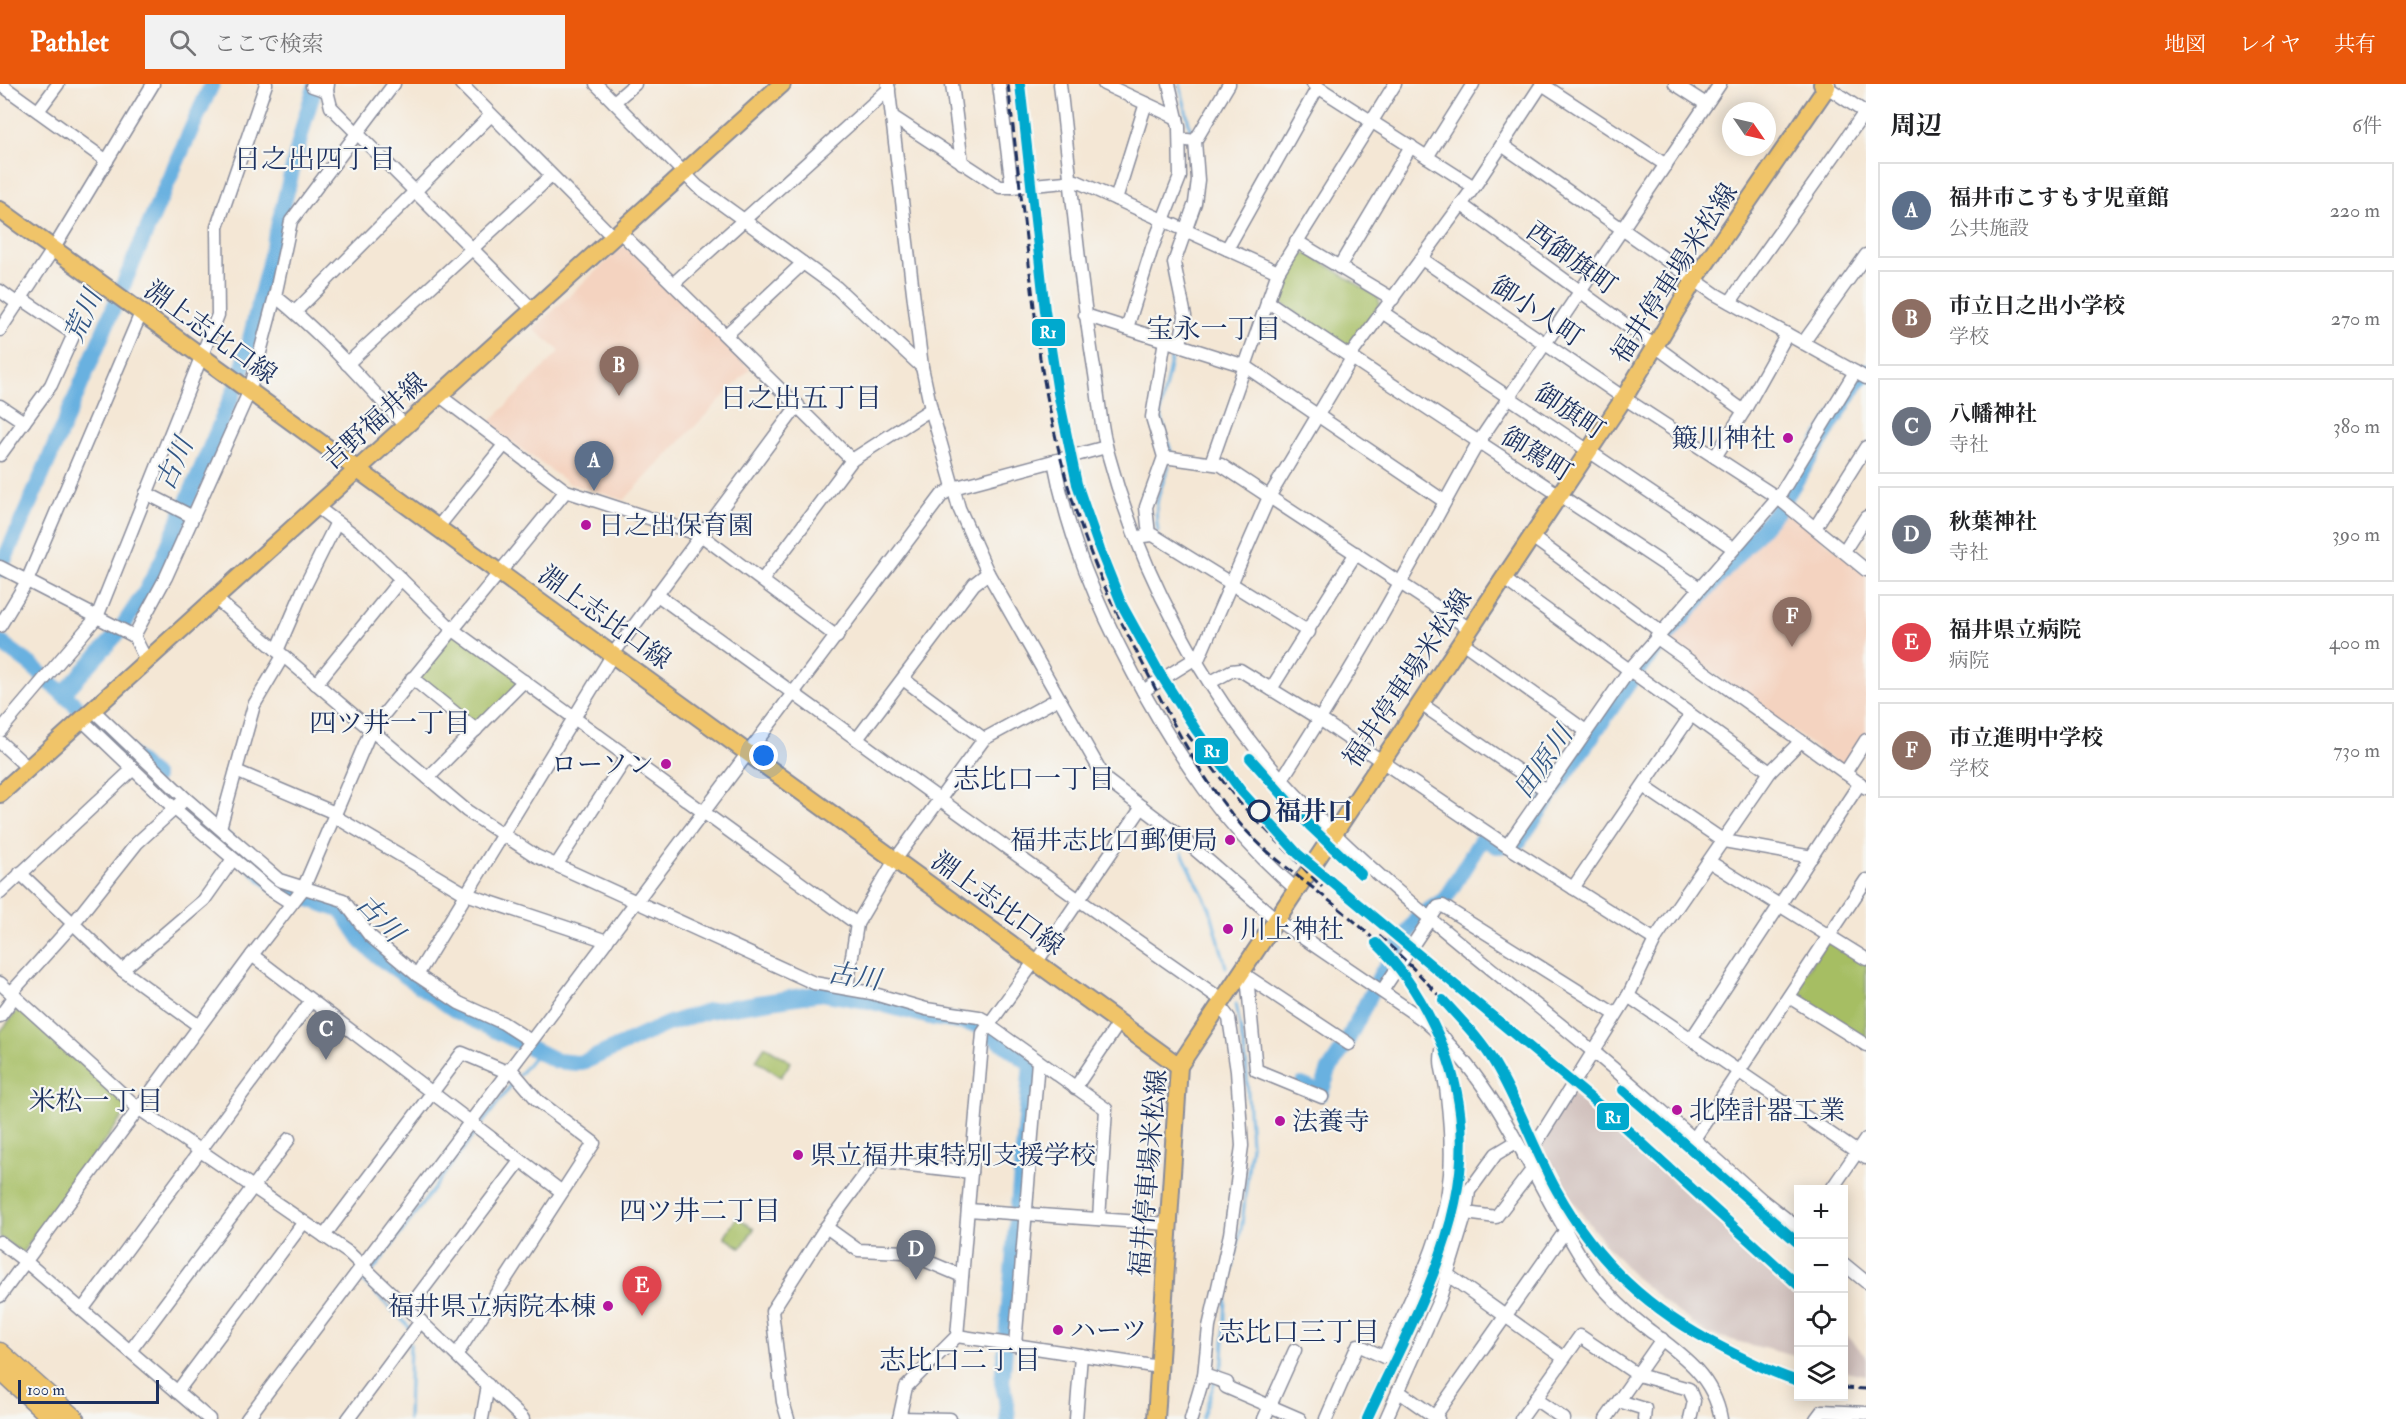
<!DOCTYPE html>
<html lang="ja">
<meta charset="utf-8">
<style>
body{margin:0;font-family:"IM FELL Double Pica","Noto Serif JP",serif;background:#f2f2f2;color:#202124}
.controls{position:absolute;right:18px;bottom:18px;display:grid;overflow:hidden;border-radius:0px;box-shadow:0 3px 15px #0003}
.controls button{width:54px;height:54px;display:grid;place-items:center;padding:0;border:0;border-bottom:2px solid #e0e0e0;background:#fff;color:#202124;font:30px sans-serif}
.compass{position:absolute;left:1722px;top:18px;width:54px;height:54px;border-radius:50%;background:#fff;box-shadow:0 3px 15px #0003;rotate:124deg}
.scale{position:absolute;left:18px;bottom:15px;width:141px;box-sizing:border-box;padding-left:6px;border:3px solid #1b2f5e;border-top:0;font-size:16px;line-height:21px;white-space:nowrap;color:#1b2f5e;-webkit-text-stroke:4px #f6f6f2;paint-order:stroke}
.you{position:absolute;left:764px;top:672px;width:21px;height:21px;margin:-15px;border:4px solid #fff;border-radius:50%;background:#1a73e8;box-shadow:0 0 0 9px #1a73e833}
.badge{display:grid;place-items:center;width:39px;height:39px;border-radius:50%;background:#ea580c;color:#fff;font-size:20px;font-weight:700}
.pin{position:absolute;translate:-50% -50px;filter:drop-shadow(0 2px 3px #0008)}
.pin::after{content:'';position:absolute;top:32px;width:21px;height:18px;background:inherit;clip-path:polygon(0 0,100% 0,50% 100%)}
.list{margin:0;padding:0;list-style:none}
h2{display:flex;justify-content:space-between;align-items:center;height:78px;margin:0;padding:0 24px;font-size:26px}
h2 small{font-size:20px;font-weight:400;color:#757577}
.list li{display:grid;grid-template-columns:39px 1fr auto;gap:18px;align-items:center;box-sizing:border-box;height:96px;margin:0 12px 12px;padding:0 12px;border:2px solid #e0e0e0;border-radius:0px}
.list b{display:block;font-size:22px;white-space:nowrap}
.list p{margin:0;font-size:20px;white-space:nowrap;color:#757577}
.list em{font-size:20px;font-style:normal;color:#757577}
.icon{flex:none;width:33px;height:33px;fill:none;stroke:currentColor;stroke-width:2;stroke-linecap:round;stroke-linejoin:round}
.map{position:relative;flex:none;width:1866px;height:1335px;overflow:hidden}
header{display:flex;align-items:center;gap:36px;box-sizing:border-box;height:84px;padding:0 30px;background:#ea580c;color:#fff}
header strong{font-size:28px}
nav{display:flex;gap:33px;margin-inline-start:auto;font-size:21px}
.search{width:420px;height:54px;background:#f2f2f2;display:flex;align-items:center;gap:15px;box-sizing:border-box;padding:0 21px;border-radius:0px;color:#757577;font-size:22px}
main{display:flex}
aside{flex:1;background:#fff}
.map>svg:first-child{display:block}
</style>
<header>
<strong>Pathlet</strong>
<div class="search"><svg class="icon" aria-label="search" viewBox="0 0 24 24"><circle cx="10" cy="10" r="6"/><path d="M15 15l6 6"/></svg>ここで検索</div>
<nav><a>地図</a><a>レイヤ</a><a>共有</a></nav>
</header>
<main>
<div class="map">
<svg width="1866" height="1335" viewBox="0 0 1866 1335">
<rect width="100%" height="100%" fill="#f6f6f2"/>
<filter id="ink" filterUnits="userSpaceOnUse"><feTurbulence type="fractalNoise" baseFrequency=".0167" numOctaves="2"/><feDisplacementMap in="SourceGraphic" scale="12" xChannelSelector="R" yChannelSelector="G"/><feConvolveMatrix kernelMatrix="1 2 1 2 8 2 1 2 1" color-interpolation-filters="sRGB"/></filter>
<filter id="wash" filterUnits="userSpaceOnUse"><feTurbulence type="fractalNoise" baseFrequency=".008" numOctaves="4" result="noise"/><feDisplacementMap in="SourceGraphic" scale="24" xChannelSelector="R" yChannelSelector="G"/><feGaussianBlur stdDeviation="1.35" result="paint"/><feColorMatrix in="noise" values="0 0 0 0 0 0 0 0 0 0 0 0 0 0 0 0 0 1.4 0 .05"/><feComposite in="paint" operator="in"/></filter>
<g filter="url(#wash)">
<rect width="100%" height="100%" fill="#f4e7d5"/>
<!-- built -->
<g fill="#f4d3c0">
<path d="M622 163H629L750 285 624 416 568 399 488 340 560 267 533 245Z"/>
<path d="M1785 424 1866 491V653L1843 684 1669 556Z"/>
</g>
<!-- industrial -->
<g fill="#d0c0bc">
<path d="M1571 1008 1798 1207V1273L1708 1250 1673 1225 1636 1194 1603 1158 1574 1119 1554 1087 1540 1057Z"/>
<path d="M1844 1250 1866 1271V1291L1844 1287Z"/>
</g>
<!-- green -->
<g fill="#a6be64" stroke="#607661" stroke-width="1.5">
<path d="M1308 169 1378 213 1380 220 1350 261 1341 263 1280 218 1282 191 1295 171Z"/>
<path d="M452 545 524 597 476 646 412 594Z"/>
<path d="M1829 852 1866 875V961L1789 913Z"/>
<path d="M20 923 130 1023 22 1169 0 1153V948Z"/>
<path d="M765 962 791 978 781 993 756 976Z"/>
<path d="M737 1133 754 1145 741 1164 724 1153Z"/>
</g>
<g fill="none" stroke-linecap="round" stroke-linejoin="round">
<!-- stream -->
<g stroke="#69b1e0" stroke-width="3">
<path d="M1180 0 1191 49"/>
<path d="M1186 128 1191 102"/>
<path d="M1173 203C1169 187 1167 177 1174 163"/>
<path d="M1171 368 1160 329 1174 262"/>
<path d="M1158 447C1153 420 1160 406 1169 382"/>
<path d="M1182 769 1210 825 1226 883"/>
<path d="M519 991 537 969"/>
<path d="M481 1041 515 996"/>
<path d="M372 1188 477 1046"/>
<path d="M368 1193 364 1198 410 1244"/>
<path d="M1218 1291 1223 1277 1226 1213 1242 1140 1251 1061 1246 977 1236 920"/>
<path d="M408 1335 410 1259"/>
<path d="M1202 1335 1215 1297"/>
</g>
<!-- river -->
<g stroke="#69b1e0" stroke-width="16">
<path d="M0 485C74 325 137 160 212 0"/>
<path d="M0 558 31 581 63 610"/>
<path d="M155 693 63 610 118 549 146 507 162 476 233 310 242 287 305 35 316 0"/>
<path d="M216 748 277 803 342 827 363 859 381 875 456 927 557 977 577 979 586 977 667 940 708 927 822 909 873 918 934 934 978 941 1031 980 1002 1298 1006 1314 1008 1335"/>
<path d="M1302 1001 1321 1009 1329 986 1344 963 1381 890 1417 834 1445 815 1483 753 1497 762 1517 760 1640 583 1779 424 1856 300 1866 287"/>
</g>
</g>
</g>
<g filter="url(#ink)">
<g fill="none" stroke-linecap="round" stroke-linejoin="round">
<!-- minor casing -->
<g stroke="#888b9a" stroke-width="15">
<g id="minor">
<path d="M0 0 107 77"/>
<path d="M328 0 327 7 331 23 534 227"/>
<path d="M461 0 614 154"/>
<path d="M596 0 697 102 836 203 922 283"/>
<path d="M888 0 922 283 931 325 959 424 988 489 1105 695 1176 749 1277 836 1425 937C1488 992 1518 1061 1558 1133 1570 1154 1581 1176 1596 1195 1610 1213 1627 1229 1645 1243 1678 1268 1713 1290 1721 1335"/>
<path d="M952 0 962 79"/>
<path d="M1060 0C1071 97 1079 194 1095 290 1099 318 1101 346 1109 373 1140 488 1204 608 1283 697 1378 801 1493 884 1601 974 1632 1000 1663 1028 1694 1055"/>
<path d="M1104 0 1177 34"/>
<path d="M1313 0 1474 103"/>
<path d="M1542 0 1666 81"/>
<path d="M1675 0 1706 20"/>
<path d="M1829 0 1827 3 1866 29"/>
<path d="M312 2 327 7"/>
<path d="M614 18 635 0"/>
<path d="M38 27 58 0"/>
<path d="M893 33 1000 103H1012L999 0"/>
<path d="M1187 56 1195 57 1229 0"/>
<path d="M1502 61 1715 210 1866 294"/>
<path d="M1427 73 1473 0"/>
<path d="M1012 103 1076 97 1278 188"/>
<path d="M1116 115 1146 19"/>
<path d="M1462 121 1744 327"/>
<path d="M620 148 852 376"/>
<path d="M1296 157 1393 215"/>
<path d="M1227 165 1318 3"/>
<path d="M1422 175 1624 314 1778 414 1866 486"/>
<path d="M1339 183 1411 62"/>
<path d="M673 200 889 5"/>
<path d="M0 207 18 220"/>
<path d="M275 212C323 250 364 298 406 343"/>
<path d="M22 215 74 250 51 301 24 338"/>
<path d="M1267 217C1410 314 1555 407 1698 503"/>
<path d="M1730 218 1865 28"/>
<path d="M295 228 491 31"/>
<path d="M1382 228 1733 464"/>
<path d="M1085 231 1245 282 1444 417"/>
<path d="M1127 244 1152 164 1180 93 1179 43 1169 0"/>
<path d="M0 246 54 164 153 0"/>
<path d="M726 251 803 179"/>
<path d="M1803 259 1866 171"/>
<path d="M1180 261 1185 232 1174 179 1195 119 1198 96 1195 57"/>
<path d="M347 280 551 92"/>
<path d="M440 312 566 407 701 451 837 553"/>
<path d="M0 322 24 338 0 371"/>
<path d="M1164 373 1152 333 1165 256"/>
<path d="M1715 373 1744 327 1787 250"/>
<path d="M1054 377C1068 453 1097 521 1133 589 1176 670 1226 746 1297 806"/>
<path d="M1211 379 1278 188 1395 0"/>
<path d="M146 409 193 433"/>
<path d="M317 423 361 456 452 545 857 840"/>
<path d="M438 443 505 360"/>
<path d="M1815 444 1866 363"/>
<path d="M1149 451 1146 423 1164 373 1221 381 1470 545"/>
<path d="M1143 452 1153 451 1309 548"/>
<path d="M1532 453 1661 548"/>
<path d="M1844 467 1866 433"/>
<path d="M0 483 134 552 147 578"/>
<path d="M763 495 852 376 931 325"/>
<path d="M1504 495 1770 688"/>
<path d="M656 510 1079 816 1222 916"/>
<path d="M216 515 467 727 536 772 814 899 871 909 926 925 979 933 990 939"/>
<path d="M0 542 27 497 141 229"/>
<path d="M134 552 166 493 250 306 275 212 291 137 394 0"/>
<path d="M1656 553 1801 657"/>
<path d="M1462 558 1586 647"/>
<path d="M277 567 304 504 337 438"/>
<path d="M1197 578 1269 413 1352 274 1353 268 1474 103 1542 0"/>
<path d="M412 594 476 646"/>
<path d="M903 595 984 655"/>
<path d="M1211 598 1231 587 1240 586 1321 636 1507 762 1655 856"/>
<path d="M316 600 401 495"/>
<path d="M1271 605 1356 469"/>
<path d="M1143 607 1196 574"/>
<path d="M1421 620 1546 706"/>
<path d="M93 626 185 714 279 796 343 816 370 852 417 891 459 919 503 939 531 957"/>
<path d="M82 636 176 726 269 805 291 819"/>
<path d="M0 647 97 533 218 231 217 143 266 0"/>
<path d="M857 655 974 500 988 489"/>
<path d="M0 658 28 684"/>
<path d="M236 687 335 729"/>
<path d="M1845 689 1866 656"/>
<path d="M428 694 524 597"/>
<path d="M1282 695C1323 631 1363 566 1400 499 1427 453 1451 405 1478 359L1720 0"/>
<path d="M1643 702 1724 757 1812 773"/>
<path d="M334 732 466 810 607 857"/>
<path d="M220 744 254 621 283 572"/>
<path d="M1507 762 1630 585 1778 414 1855 288"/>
<path d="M1710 778 1866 875"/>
<path d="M557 780 627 673"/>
<path d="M20 789 122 886 199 942"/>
<path d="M1573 804 1691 631"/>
<path d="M0 809 133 685"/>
<path d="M252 871 562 1108"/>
<path d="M1036 879 1142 723"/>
<path d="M122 886 204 816 233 775"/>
<path d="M1242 889 1349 960"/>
<path d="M417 891 613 570 798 321"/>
<path d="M1247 892 1256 986 1322 1013"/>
<path d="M0 899 138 1024 349 1169 523 1335"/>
<path d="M847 904 857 840 895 776 984 655 1059 614"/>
<path d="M1382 907 1438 823 1443 822 1615 930"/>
<path d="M11 909 72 841 137 759 181 719"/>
<path d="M1628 912 1866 1074"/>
<path d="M1789 913 1866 961"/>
<path d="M0 932 15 912"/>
<path d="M988 941 1106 1025 1099 1135"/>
<path d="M1692 954 1860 699"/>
<path d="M1075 1004 1119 939"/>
<path d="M1524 1072 1533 1064 1628 912 1657 852 1770 688 1801 657 1866 704"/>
<path d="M1831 1106 1866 1055"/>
<path d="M968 1126 1168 1140"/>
<path d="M1466 1129 1496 1133 1532 1086"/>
<path d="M826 1143 858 1166 905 1168 962 1192"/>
<path d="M1798 1144 1762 1116 1694 1055 1866 796"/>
<path d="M324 1152 462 969 507 988"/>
<path d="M0 1158 25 1177 209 1335"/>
<path d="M1844 1180 1866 1198"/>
<path d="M1448 1191 1564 1274"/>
<path d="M0 1212 252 871 303 805 371 646 566 407"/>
<path d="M408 1225 520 1077"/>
<path d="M82 1226 311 917"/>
<path d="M957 1252 1159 1283"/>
<path d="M1015 1261 1038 977"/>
<path d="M130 1267 289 1055"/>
<path d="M457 1270 594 1059 537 1016 510 984"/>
<path d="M1204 1291 1227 1299 1226 1303 1300 1335"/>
<path d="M1398 1307 1438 1335"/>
<path d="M177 1308 304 1138"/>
<path d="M1535 1315 1564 1335"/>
<path d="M1619 1317 1645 1325 1644 1335"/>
<path d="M1435 1332 1566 1146"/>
<path d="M899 1334 950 1335"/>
<path d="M247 1335 942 411 953 404 1106 363"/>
<path d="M348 1335 421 1237"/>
<path d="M482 1335 488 1301"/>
<path d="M788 1335 783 1318 772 1227 826 1143 875 1077 971 1088"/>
<path d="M899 1335 906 1303 957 1252 983 949 1034 878"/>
<path d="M1076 1335 1081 1271"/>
<path d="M1191 1335 1204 1291 1209 1243 1230 1150 1242 1062 1237 987 1229 934 1219 921"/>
<path d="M1264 1335 1295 1266"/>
<path d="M1326 1335 1358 1261 1384 1273C1410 1215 1445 1155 1450 1090 1452 1064 1450 1038 1447 1012 1445 986 1436 983 1445 955"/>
<path d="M1386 1335 1440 1214 1466 1129 1469 1107 1496 1070 1516 1058"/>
<path d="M1521 1335 1580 1252 1638 1291 1689 1305 1694 1317 1690 1335"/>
<path d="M1606 1335 1662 1255"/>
<path d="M1816 1335 1822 1327 1866 1329"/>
</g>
</g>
<!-- major casing -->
<g stroke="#888b9a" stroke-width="20">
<g id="major">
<path d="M0 126 1179 982"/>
<path d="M0 710 782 0"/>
<path d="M1156 1335 1179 982 1624 314 1695 195 1827 3 1822 0"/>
</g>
</g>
<!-- highway casing -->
<g stroke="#888b9a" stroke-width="21">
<g id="highway">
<path d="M0 1268 75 1335"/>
<path d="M0 1286 53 1335"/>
</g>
</g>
<!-- minor -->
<use href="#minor" stroke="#fff" stroke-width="12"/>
<!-- major -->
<use href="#major" stroke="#f0c469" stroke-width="16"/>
<!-- highway -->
<use href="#highway" stroke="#f0c469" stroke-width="18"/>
<!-- rail -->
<g stroke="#1b2f5e" stroke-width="3" stroke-dasharray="9 4.5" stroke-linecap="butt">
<path d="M1008 0 1040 274C1051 338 1065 401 1088 462 1105 508 1128 551 1150 594 1175 644 1200 691 1235 734 1277 785 1337 815 1381 863 1440 930 1476 1020 1458 1110 1444 1186 1399 1265 1367 1335"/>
<path d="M1187 650 1239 718 1322 803"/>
<path d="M1379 852C1404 874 1427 898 1449 923 1462 937 1477 952 1487 968 1516 1012 1532 1062 1557 1107 1598 1179 1650 1227 1723 1264 1748 1277 1772 1289 1798 1297"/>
<path d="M1844 1304 1866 1305"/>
</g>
<!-- rail-1 casing -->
<g stroke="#f6f6f2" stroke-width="15">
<g id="rail-1">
<path d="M1020 0 1045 227 1058 309 1077 400 1100 466 1122 521 1159 588 1196 646 1242 708 1298 770 1610 1030 1798 1201"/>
<path d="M1250 674 1309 741 1361 790"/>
<path d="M1443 916C1461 936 1481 956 1495 980 1519 1020 1534 1066 1557 1107 1597 1179 1650 1227 1723 1264 1748 1277 1772 1289 1798 1297"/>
<path d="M1623 1006 1798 1159"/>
<path d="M1367 1335C1426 1206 1505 1083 1433 940 1419 911 1400 882 1376 859"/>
</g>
</g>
<!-- rail-1 -->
<use href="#rail-1" stroke="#00a9ce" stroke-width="10"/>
</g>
</g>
<!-- markers -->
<g fill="#b5179e" stroke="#f6f6f2" stroke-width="2">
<circle cx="1788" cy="354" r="6"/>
<circle cx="586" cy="441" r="6"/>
<circle cx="666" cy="680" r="6"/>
<circle cx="1230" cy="756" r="6"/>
<circle cx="1228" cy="845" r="6"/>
<circle cx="1677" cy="1026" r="6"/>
<circle cx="1280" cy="1037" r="6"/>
<circle cx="798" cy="1071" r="6"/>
<circle cx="608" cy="1222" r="6"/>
<circle cx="1058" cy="1246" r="6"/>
</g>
<circle fill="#f6f6f2" stroke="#1b2f5e" stroke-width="3" cx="1259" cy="727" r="10"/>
<g text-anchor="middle" stroke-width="4.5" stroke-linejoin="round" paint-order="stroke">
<!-- street labels -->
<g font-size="26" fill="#1b2f5e" stroke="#f6f6f2">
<text transform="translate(1572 174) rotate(36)" y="9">西御旗町</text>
<text transform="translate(1674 189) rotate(-57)" y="9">福井停車場米松線</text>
<text transform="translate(1537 227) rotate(34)" y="9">御小人町</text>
<text transform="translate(211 248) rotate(36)" y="9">淵上志比口線</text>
<text transform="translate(1570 327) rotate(34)" y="9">御旗町</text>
<text transform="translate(374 337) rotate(-42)" y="9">吉野福井線</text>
<text transform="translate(1537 370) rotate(32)" y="9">御駕町</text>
<text transform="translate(605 533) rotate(36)" y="9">淵上志比口線</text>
<text transform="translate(1407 594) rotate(-56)" y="9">福井停車場米松線</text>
<text transform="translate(998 819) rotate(36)" y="9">淵上志比口線</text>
<text transform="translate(1148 1089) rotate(-85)" y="9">福井停車場米松線</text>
</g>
<!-- poi labels -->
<g font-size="26" fill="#1b2f5e" stroke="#f6f6f2" text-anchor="start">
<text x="1776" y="363" text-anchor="end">簸川神社</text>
<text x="598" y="450">日之出保育園</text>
<text x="654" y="689" text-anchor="end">ローソン</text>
<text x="1218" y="765" text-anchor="end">福井志比口郵便局</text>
<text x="1240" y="854">川上神社</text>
<text x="1689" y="1035">北陸計器工業</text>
<text x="1292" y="1046">法養寺</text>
<text x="810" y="1080">県立福井東特別支援学校</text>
<text x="596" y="1231" text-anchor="end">福井県立病院本棟</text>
<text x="1070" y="1255">ハーツ</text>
</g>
<!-- stop labels -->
<g font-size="26" font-weight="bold" fill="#1b2f5e" stroke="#f6f6f2" text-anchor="start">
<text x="1275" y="736">福井口</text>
</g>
<!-- neighbourhood labels -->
<g font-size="27" fill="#1b2f5e" stroke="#f6f6f2">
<text x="315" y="84">日之出四丁目</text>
<text x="1214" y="254">宝永一丁目</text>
<text x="801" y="323">日之出五丁目</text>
<text x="390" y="648">四ツ井一丁目</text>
<text x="1034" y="704">志比口一丁目</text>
<text x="96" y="1026">米松一丁目</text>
<text x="700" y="1136">四ツ井二丁目</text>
<text x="1299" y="1257">志比口三丁目</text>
<text x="960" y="1285">志比口二丁目</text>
</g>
<!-- water labels -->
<g font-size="27" font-style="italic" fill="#325685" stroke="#f6f6f2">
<text transform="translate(83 232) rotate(-66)" y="9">荒川</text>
<text transform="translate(174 380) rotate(-66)" y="9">古川</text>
<text transform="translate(1543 678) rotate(-55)" y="9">田原川</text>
<text transform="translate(380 834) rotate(46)" y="9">古川</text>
<text transform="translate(854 892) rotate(9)" y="9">古川</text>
</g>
</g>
<g stroke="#f6f6f2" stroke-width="2">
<rect x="1031" y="234" width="35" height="29" rx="6" fill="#00a9ce"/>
<rect x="1194" y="653" width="35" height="28" rx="6" fill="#00a9ce"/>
<rect x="1596" y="1018" width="34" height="29" rx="6" fill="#00a9ce"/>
</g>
<g font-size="16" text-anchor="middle" font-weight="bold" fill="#fff">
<text x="1048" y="254">R1</text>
<text x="1212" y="673">R1</text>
<text x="1613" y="1039">R1</text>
</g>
</svg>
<div class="controls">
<button>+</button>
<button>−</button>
<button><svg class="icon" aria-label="locate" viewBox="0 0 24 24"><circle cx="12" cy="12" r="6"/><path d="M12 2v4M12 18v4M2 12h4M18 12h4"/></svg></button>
<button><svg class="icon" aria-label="layers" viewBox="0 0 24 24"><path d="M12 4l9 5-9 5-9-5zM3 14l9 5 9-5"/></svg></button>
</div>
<svg class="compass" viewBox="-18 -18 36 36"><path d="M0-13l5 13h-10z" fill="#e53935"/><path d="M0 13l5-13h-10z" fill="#757577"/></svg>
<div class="scale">100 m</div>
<div class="you"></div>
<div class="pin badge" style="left:594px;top:407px;background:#5c6f8a">A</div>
<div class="pin badge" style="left:619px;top:312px;background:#8d6e63">B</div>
<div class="pin badge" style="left:326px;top:976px;background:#6b7280">C</div>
<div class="pin badge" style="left:916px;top:1196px;background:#6b7280">D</div>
<div class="pin badge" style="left:642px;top:1232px;background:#e0444e">E</div>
<div class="pin badge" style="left:1792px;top:563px;background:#8d6e63">F</div>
</div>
<aside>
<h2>周辺<small>6件</small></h2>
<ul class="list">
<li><span class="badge" style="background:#5c6f8a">A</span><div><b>福井市こすもす児童館</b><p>公共施設</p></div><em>220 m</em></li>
<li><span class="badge" style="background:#8d6e63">B</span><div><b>市立日之出小学校</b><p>学校</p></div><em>270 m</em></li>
<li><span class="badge" style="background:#6b7280">C</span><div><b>八幡神社</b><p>寺社</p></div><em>380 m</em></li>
<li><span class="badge" style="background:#6b7280">D</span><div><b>秋葉神社</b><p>寺社</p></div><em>390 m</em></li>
<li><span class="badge" style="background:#e0444e">E</span><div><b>福井県立病院</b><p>病院</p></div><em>400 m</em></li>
<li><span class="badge" style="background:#8d6e63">F</span><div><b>市立進明中学校</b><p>学校</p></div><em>730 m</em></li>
</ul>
</aside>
</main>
